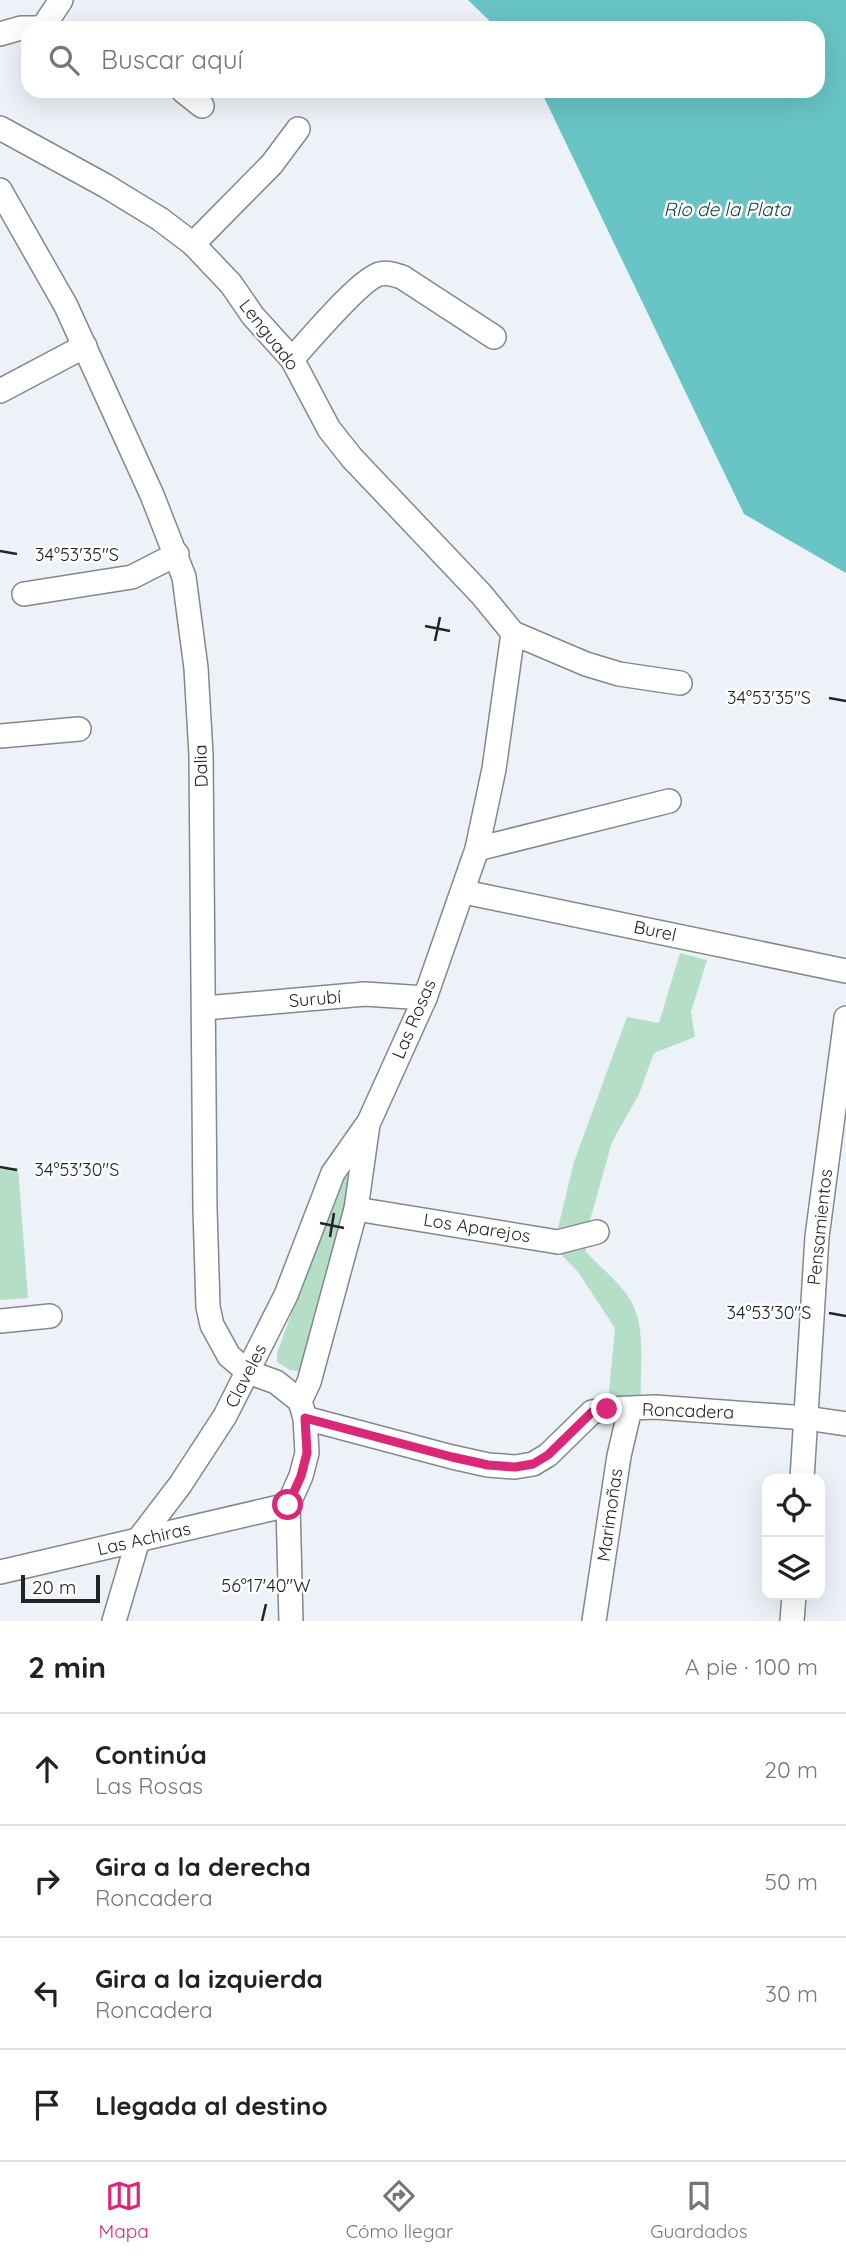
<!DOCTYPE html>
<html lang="es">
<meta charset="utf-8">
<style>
body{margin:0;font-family:Quicksand,sans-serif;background:#f2f2f2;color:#222}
.controls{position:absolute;right:21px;bottom:21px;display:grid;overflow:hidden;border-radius:14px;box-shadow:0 7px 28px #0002}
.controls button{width:63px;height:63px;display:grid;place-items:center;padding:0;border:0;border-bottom:2px solid #e0e0e0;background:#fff;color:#222;font:35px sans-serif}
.scale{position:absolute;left:21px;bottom:18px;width:79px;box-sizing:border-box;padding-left:7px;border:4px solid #222426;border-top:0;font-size:19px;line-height:24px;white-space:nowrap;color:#222426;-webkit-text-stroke:5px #fff;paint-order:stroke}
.stop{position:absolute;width:21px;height:21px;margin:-16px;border:5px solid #db2777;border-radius:50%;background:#fff}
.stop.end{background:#db2777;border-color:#fff;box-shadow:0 2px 7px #0008}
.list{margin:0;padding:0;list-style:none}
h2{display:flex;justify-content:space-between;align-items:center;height:91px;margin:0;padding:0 28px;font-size:30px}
h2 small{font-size:23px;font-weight:400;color:#767676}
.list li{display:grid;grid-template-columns:46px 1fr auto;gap:21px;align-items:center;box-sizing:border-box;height:112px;padding:0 28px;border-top:2px solid #e0e0e0}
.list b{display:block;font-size:26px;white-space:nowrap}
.list p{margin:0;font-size:23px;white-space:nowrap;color:#767676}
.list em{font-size:23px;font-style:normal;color:#767676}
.icon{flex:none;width:38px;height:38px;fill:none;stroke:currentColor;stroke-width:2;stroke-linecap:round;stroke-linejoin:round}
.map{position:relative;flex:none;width:846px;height:1621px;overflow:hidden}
.search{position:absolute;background:#fff;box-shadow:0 7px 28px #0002;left:21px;right:21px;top:21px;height:77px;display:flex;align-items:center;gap:18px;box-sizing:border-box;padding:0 24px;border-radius:21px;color:#767676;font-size:26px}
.sheet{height:539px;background:#fff}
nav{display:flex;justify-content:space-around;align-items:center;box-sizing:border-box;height:98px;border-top:2px solid #e0e0e0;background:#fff;font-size:19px;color:#767676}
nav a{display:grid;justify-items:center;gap:4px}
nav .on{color:#db2777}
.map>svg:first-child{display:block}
</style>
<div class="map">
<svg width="846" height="1621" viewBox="0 0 846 1621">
<rect width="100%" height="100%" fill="#ecf2f8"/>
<!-- green -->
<g fill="#b5dec6">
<path d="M680 953 707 960 691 1012 695 1037 654 1053 639 1094 612 1142 586 1234V1252C598 1265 613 1277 624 1291 649 1320 639 1365 641 1401L608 1403 615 1328 578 1272 555 1248 556 1236 574 1162 627 1017 659 1023Z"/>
<path d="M18 1168 28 1298 0 1300V1169Z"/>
<path d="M347 1177 352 1182 304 1364 300 1371 290 1370 277 1362V1353L338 1185 342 1179Z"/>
</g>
<!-- water -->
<path fill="#69c4c6" d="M468 0H846V573L744 514 541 91H818V28H497Z"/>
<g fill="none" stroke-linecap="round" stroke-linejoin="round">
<!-- minor casing -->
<g stroke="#83888d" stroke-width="26">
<g id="minor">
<path d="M43 27 61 0"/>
<path d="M0 34 21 28H49"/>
<path d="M183 91 202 106"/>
<path d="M0 128 106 186 160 219 193 244 231 284 253 316 292 359 329 429 352 458 481 594 513 633 586 664 619 674 680 683"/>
<path d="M0 190 66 306 152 495 184 577 196 668 201 755 205 1209 208 1307 212 1325 229 1356 248 1372 276 1382 300 1401 305 1418 307 1453 301 1476 288 1505 291 1621"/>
<path d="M193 244 272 164 298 129"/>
<path d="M292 359C308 342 361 278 380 274 388 272 395 275 402 277L494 337"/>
<path d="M0 391 85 346"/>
<path d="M24 594 132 577 177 554"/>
<path d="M0 736 79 729"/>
<path d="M477 849 669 801"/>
<path d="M464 892 846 971"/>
<path d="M205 1008 365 994 425 998"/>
<path d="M356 1209 558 1242 597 1232"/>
<path d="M0 1321 50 1316"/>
<path d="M300 1401 309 1382 356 1209 368 1124 425 998 477 849 494 769 513 633"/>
<path d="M305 1418 452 1457 488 1465 515 1467 533 1464 548 1455 592 1412 607 1409 655 1407 806 1418 846 1424"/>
<path d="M802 1479 817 1237 846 1018"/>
<path d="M0 1572 288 1505"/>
<path d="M114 1621 138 1540 180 1485 225 1416 286 1295 333 1173 366 1126"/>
<path d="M594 1621 619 1456 630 1409"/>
<path d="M792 1621 794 1595"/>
</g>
</g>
<!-- minor -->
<use href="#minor" stroke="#fff" stroke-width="23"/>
</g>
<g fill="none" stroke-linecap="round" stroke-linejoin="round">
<!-- route -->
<path stroke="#db2777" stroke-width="9" d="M288 1505 301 1476 307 1453 305 1418 452 1457 488 1465 515 1467 533 1464 548 1455 592 1412 607 1409"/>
</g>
<!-- ticks -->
<path fill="none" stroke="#222426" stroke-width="2.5" d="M0 551 17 554M425 626 450 631M435 641 440 617M829 698 846 701M0 1167 17 1170M320 1223 344 1228M330 1237 334 1213M829 1313 846 1316M262 1621 266 1604"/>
<g text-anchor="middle" stroke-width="5" stroke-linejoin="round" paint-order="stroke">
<!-- street labels -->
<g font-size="18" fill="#222426" stroke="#fff">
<text transform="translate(269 335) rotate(52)" y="6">Lenguado</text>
<text transform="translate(201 766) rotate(-92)" y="6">Dalia</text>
<text transform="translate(655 931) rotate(12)" y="6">Burel</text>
<text transform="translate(315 999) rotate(-5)" y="6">Surubí</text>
<text transform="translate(414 1019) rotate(-67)" y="6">Las Rosas</text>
<text transform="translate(820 1227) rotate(-84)" y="6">Pensamientos</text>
<text transform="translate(477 1228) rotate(9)" y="6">Los Aparejos</text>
<text transform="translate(246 1376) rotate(-63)" y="6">Claveles</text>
<text transform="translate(688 1411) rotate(2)" y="6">Roncadera</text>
<text transform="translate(610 1515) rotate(-82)" y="6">Marimoñas</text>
<text transform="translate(144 1539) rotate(-13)" y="6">Las Achiras</text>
</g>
<!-- water labels -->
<g font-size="19" font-style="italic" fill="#133e3f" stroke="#fff">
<text x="727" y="216">Río de la Plata</text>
</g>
</g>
<g font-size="18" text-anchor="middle" fill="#222426" stroke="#fff" stroke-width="5" stroke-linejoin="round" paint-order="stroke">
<text x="77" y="561">34°53'35"S</text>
<text x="769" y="704">34°53'35"S</text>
<text x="77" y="1176">34°53'30"S</text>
<text x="769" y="1319">34°53'30"S</text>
<text x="266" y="1592">56°17'40"W</text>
</g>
</svg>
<div class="controls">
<button><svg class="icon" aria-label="locate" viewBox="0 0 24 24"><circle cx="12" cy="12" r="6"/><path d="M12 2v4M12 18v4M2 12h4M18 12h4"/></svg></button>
<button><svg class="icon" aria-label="layers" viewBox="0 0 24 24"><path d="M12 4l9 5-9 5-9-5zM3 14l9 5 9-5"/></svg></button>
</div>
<div class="scale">20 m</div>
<div class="stop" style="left:288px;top:1505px"></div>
<div class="stop end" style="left:607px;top:1409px"></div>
<div class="search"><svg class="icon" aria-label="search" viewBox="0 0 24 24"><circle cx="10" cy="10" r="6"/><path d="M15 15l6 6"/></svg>Buscar aquí</div>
</div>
<section class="sheet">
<h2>2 min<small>A pie · 100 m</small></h2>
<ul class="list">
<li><svg class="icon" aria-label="ahead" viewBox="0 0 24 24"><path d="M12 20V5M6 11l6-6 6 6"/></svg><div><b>Continúa</b><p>Las Rosas</p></div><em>20 m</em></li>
<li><svg class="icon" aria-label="right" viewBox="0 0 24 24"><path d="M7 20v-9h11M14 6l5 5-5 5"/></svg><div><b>Gira a la derecha</b><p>Roncadera</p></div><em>50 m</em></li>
<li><svg class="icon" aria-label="left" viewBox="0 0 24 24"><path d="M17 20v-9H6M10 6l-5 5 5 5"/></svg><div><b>Gira a la izquierda</b><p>Roncadera</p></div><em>30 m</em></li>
<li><svg class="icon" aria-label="arrive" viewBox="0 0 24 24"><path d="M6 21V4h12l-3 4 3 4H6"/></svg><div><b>Llegada al destino</b></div></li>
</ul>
</section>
<nav>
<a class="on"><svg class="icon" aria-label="map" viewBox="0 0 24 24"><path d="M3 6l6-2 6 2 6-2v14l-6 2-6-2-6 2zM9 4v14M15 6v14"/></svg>Mapa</a>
<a><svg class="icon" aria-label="directions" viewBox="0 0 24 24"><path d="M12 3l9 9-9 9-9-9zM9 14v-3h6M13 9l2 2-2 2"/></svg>Cómo llegar</a>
<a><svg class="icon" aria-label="saved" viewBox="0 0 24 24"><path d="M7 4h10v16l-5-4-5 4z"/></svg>Guardados</a>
</nav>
